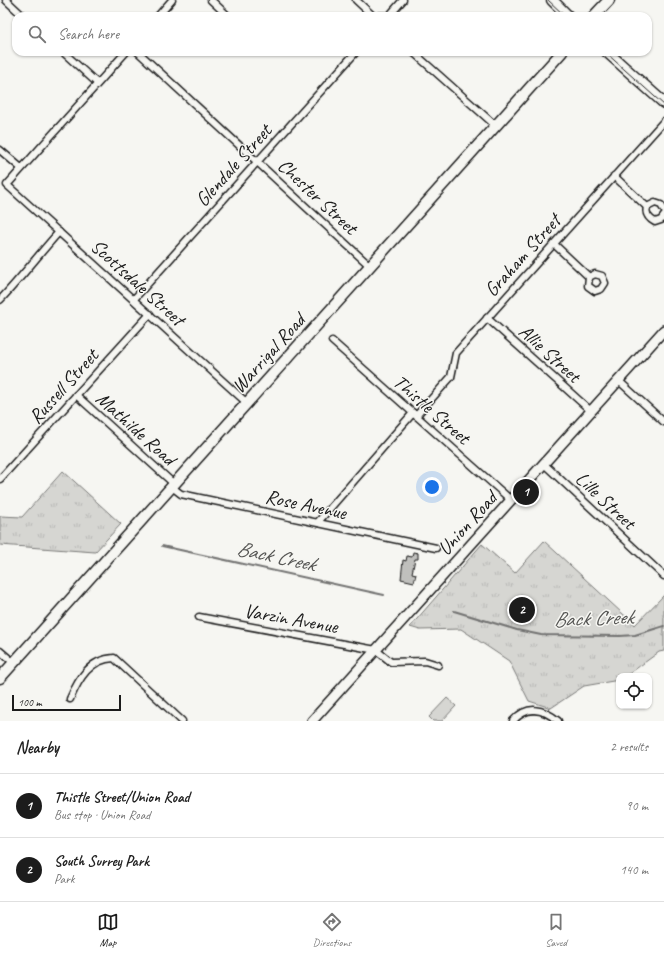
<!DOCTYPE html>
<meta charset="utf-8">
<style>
body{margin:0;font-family:Caveat,sans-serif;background:#f2f2f2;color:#222}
.controls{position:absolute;right:12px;bottom:12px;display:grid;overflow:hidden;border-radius:8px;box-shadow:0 1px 3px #0004}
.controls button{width:36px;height:36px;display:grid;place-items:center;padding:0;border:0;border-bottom:1px solid #e0e0e0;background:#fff;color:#222;font:20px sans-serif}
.scale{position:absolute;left:12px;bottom:10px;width:109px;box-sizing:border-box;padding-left:4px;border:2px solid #1c1c1c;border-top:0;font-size:11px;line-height:14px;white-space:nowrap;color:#1c1c1c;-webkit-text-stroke:3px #f6f6f2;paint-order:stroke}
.you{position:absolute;left:432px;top:487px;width:14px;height:14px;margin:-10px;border:3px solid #fff;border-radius:50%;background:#1a73e8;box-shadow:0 0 0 6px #1a73e833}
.badge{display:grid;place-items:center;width:26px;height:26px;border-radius:50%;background:#1c1c1c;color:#fff;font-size:13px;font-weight:700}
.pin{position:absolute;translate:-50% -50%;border:2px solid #fff;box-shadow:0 1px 4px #0006}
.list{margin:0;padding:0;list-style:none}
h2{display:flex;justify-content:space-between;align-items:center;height:52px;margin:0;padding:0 16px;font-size:17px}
h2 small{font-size:13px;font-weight:400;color:#767676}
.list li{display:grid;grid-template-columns:26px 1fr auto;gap:12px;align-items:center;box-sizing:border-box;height:64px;padding:0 16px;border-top:1px solid #e0e0e0}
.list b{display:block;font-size:15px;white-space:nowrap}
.list p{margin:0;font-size:13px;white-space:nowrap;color:#767676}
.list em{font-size:13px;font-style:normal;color:#767676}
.icon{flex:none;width:22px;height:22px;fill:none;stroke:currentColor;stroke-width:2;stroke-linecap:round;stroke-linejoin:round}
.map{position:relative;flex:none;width:664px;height:721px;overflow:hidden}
.search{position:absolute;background:#fff;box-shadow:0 1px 3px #0004;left:12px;right:12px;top:12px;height:44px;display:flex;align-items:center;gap:10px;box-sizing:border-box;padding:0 14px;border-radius:12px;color:#767676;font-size:15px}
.sheet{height:180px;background:#fff}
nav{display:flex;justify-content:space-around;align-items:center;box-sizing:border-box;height:56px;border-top:1px solid #e0e0e0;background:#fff;font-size:11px;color:#767676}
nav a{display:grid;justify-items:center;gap:2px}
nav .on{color:#1c1c1c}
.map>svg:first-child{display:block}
</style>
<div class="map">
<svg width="664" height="721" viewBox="0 0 664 721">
<defs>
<pattern id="grass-tufts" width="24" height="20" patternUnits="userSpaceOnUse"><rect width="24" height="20" fill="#d6d6d2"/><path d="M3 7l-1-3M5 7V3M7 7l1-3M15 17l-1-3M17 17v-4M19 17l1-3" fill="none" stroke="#b7b7b4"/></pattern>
</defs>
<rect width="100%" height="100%" fill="#f6f6f2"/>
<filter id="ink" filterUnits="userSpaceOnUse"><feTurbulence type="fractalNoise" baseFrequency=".025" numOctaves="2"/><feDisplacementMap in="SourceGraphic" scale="8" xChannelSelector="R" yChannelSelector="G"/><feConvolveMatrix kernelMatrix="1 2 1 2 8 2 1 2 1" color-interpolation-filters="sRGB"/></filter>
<g filter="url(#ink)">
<!-- grass -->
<g fill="url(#grass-tufts)" stroke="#797977">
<path d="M63 471 121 524 95 552 0 545V516L22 517Z"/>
<path d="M544 541 635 625 664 595V651L659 652 626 676H619V680L584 686 551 708 529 701 509 661 461 629 420 630 410 627 482 544 515 573Z"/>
</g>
<!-- pitch -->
<path fill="#d6d6d2" stroke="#797977" d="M447 698 456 706 442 721H433L429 717Z"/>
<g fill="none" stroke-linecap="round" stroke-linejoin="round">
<!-- stream -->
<g stroke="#727271" stroke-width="2">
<path d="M162 546 384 595"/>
<path d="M454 611 517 630 541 635 620 636 635 635 664 626"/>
</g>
</g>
<!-- building -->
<path fill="#c0c0bd" stroke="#1c1c1c" d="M413 552 418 553V559H415L412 573 416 574 414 582 401 579 403 560 406 561 407 556 412 557Z"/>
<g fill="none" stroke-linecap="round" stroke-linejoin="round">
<!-- street casing -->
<g stroke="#1c1c1c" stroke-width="9">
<g id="street">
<path d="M6 0 23 16"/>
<path d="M211 0 228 16"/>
<path d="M356 0 373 16"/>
<path d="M158 16 172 0"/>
<path d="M379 16H385"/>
<path d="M389 16 403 0"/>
<path d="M63 52 97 83"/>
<path d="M126 52 7 185 247 403"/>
<path d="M138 52 370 266"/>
<path d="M413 52 496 126"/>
<path d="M0 150 21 168"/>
<path d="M614 176 647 207"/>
<path d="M647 207C645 214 648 218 655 222L661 220 664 216"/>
<path d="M647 207 655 203 661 205 664 210"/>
<path d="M554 244 589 277 588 286 595 291 601 289 605 283 602 276 595 274 589 277"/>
<path d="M134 299 356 52"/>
<path d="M0 300C21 278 39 254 59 232"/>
<path d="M487 318 591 411"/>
<path d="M332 341 511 500"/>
<path d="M619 381 664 422"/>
<path d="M76 395 174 484"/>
<path d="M416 416 451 377 456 353 664 121"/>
<path d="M544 464 664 576"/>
<path d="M0 479 150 314"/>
<path d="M172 487 181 494 436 548"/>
<path d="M318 522 413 413"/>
<path d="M199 617 376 650 391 662 425 661 438 665"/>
<path d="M0 651 14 663"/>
<path d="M70 699C79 678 90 659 114 658L182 721"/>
<path d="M513 721C527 705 543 708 558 721"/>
</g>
</g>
<!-- secondary casing -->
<g stroke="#1c1c1c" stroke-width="12">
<path id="secondary" d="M312 721 664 330"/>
</g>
<!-- primary casing -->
<g stroke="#1c1c1c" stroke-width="13">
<g id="primary">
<path d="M552 0 568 16"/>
<path d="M594 16 609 0"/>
<path d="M607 52 664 103"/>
<path d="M0 678 562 52"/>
</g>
</g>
<!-- street -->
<use href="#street" stroke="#f6f6f2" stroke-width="6"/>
<!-- secondary -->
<use href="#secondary" stroke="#f6f6f2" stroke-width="9"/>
<!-- primary -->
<use href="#primary" stroke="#f6f6f2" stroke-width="10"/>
<!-- tram -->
<g stroke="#1c1c1c" stroke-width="1">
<path d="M548 0 565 16"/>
<path d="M605 52 664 105"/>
</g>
</g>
</g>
<g text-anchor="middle" stroke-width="3" stroke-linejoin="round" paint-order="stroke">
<!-- street labels -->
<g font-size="20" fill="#1c1c1c" stroke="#f6f6f2">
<text transform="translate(233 165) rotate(-48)" y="7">Glendale Street</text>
<text transform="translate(318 196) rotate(43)" y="7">Chester Street</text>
<text transform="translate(522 255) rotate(-48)" y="7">Graham Street</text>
<text transform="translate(138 282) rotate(42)" y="7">Scottsdale Street</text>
<text transform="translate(268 353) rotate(-48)" y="7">Warrigal Road</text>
<text transform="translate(550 353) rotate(42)" y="7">Allie Street</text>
<text transform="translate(63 386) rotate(-48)" y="7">Russell Street</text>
<text transform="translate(432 409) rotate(41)" y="7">Thistle Street</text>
<text transform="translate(136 428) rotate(42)" y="7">Mathilde Road</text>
<text transform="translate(606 500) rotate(43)" y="7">Lille Street</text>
<text transform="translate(306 504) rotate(12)" y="7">Rose Avenue</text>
<text transform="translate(467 523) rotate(-48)" y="7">Union Road</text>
<text transform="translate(291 618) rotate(10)" y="7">Varzin Avenue</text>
</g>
<!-- water labels -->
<g font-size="21" font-style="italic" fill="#565654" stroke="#f6f6f2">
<text transform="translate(276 556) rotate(12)" y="7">Back Creek</text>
<text transform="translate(593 618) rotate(-2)" y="7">Back Creek</text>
</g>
</g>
</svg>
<div class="controls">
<button><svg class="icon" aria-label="locate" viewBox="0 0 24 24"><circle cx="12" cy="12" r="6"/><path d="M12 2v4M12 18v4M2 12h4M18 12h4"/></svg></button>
</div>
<div class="scale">100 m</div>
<div class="you"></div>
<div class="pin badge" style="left:526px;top:492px">1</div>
<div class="pin badge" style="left:522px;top:610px">2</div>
<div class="search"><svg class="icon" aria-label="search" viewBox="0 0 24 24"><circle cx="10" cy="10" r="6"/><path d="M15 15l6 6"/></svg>Search here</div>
</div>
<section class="sheet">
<h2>Nearby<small>2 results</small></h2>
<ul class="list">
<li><span class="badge">1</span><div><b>Thistle Street/Union Road</b><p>Bus stop · Union Road</p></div><em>90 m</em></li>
<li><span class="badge">2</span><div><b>South Surrey Park</b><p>Park</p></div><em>140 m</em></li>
</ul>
</section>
<nav>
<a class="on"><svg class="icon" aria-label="map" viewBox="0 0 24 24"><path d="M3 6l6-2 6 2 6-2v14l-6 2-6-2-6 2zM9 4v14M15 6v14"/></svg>Map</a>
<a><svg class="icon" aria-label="directions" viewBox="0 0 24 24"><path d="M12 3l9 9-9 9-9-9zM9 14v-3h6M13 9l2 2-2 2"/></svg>Directions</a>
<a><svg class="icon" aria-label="saved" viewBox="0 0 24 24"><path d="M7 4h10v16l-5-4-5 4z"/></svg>Saved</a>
</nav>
